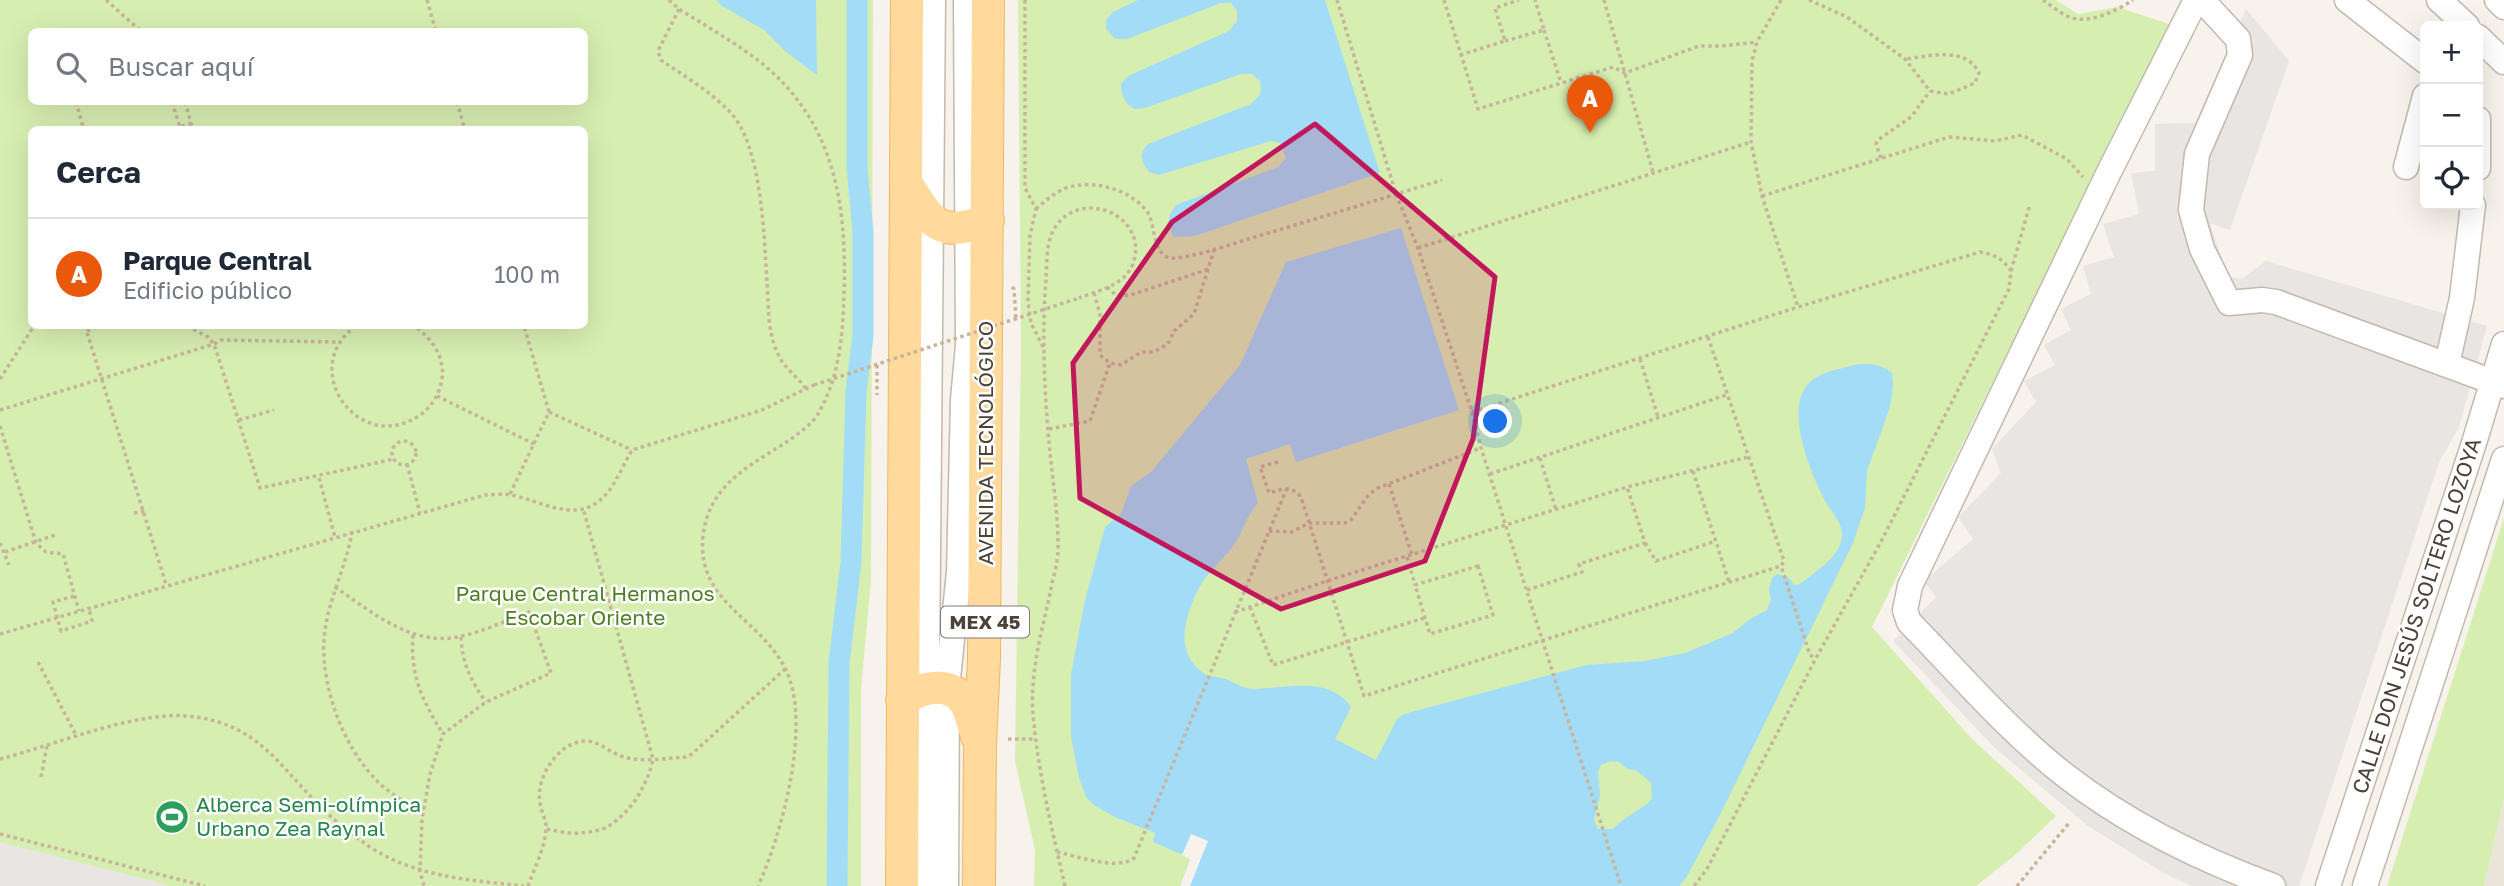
<!DOCTYPE html>
<html lang="es">
<meta charset="utf-8">
<style>
body{margin:0;font-family:"Golos Text",sans-serif;background:#f2f2f3;color:#1f2937}
.controls{position:absolute;right:21px;top:21px;display:grid;overflow:hidden;border-radius:10px;box-shadow:0 7px 28px #0002}
.controls button{width:63px;height:63px;display:grid;place-items:center;padding:0;border:0;border-bottom:2px solid #e0e1e3;background:#fff;color:#1f2937;font:35px sans-serif}
.you{position:absolute;left:1496px;top:422px;width:24px;height:24px;margin:-18px;border:5px solid #fff;border-radius:50%;background:#1a73e8;box-shadow:0 0 0 10px #1a73e833}
.badge{display:grid;place-items:center;width:46px;height:46px;border-radius:50%;background:#ea580c;color:#fff;font-size:23px;font-weight:700}
.pin{position:absolute;translate:-50% -58px;filter:drop-shadow(0 2px 4px #0008)}
.pin::after{content:'';position:absolute;top:37px;width:24px;height:21px;background:inherit;clip-path:polygon(0 0,100% 0,50% 100%)}
.list{margin:0;padding:0;list-style:none}
h2{display:flex;justify-content:space-between;align-items:center;height:91px;margin:0;padding:0 28px;font-size:30px}
h2 small{font-size:23px;font-weight:400;color:#747a83}
.list li{display:grid;grid-template-columns:46px 1fr auto;gap:21px;align-items:center;box-sizing:border-box;height:112px;padding:0 28px;border-top:2px solid #e0e1e3}
.list b{display:block;font-size:26px;white-space:nowrap}
.list p{margin:0;font-size:23px;white-space:nowrap;color:#747a83}
.list em{font-size:23px;font-style:normal;color:#747a83}
.icon{flex:none;width:38px;height:38px;fill:none;stroke:currentColor;stroke-width:2;stroke-linecap:round;stroke-linejoin:round}
.map{position:relative;flex:none;width:2504px;height:886px;overflow:hidden}
.search{position:absolute;background:#fff;box-shadow:0 7px 28px #0002;left:28px;top:28px;width:560px;height:77px;display:flex;align-items:center;gap:18px;box-sizing:border-box;padding:0 24px;border-radius:10px;color:#747a83;font-size:26px}
.panel{position:absolute;background:#fff;box-shadow:0 7px 28px #0002;left:28px;top:126px;width:560px;height:203px;border-radius:10px}
.map>svg:first-child{display:block}
</style>
<div class="map">
<svg width="2504" height="886" viewBox="0 0 2504 886">
<rect width="100%" height="100%" fill="#f7f2eb"/>
<!-- residential -->
<path fill="#ebe4d9" d="M2504 799V886H2484Z"/>
<!-- green -->
<g fill="#d7eeb1" fill-rule="evenodd">
<path d="M0 0H873L871 580 861 690V886H0ZM32 32H584V102H32ZM32 130H584V326H32Z"/>
<path d="M1018 0H2056L2078 14 2117 7 2169 24 1872 627 1972 739 2056 816 2015 855 1976 886H1034L1035 850 1015 761 1021 339Z"/>
<path d="M2504 518V799L2484 886H2387Z"/>
</g>
<!-- parking -->
<g fill="#e8e5e2">
<path d="M2246 9 2289 61 2230 230 2210 223 2228 277 2242 279 2266 261 2487 326 2459 427 2439 462 2299 886H2191L2162 872 2088 826 1995 748 1893 641 1936 597 1924 581 1973 539 1958 517 2001 473 1992 449 2036 402 2024 381 2055 365 2044 345 2071 330 2061 309 2091 294 2083 266 2114 257 2103 224 2139 214 2131 173 2155 171V124L2195 123Z"/>
<path d="M0 842 172 886H0Z"/>
</g>
<!-- water -->
<g fill="#a3dcf7" fill-rule="evenodd">
<path d="M716 0H816L817 75 786 52 764 30 722 6Z"/>
<path d="M1138 0H1325L1380 173 1195 236 1174 237C1166 224 1167 217 1176 205L1278 167 1286 158 1280 143 1271 141 1159 175 1149 172C1141 161 1138 155 1148 144L1251 104 1261 93 1260 81 1252 74H1241L1145 108 1134 109C1124 102 1121 96 1121 84L1128 76 1229 31 1237 21V11L1231 3H1221L1127 39H1115L1106 29V20L1113 12Z"/>
<path d="M1401 228 1459 410 1296 462 1290 444 1246 459 1258 503C1246 516 1242 535 1231 549 1221 561 1205 575 1198 590 1185 617 1174 651 1202 672 1209 678 1215 676 1222 678 1231 680 1238 686 1247 688 1253 690 1261 688 1268 688 1298 686 1331 679 1351 707L1335 739 1376 760 1397 719 1404 714 1586 665 1644 661 1685 653 1733 633 1750 619 1767 610 1771 600 1769 589 1772 578 1777 574 1789 578 1794 585 1800 584C1815 572 1840 557 1842 537 1843 524 1833 514 1827 504 1812 477 1783 410 1809 383 1818 373 1835 370 1847 367 1865 362 1878 362 1892 373L1893 386 1890 407 1867 471 1865 508 1853 543 1719 817 1686 878 1679 886H1180L1190 858 1153 842 1155 833 1115 817 1095 806 1086 797 1079 778 1071 736V674L1085 600 1105 527 1121 514 1131 486 1151 472 1240 365 1286 262ZM1610 761 1619 762 1627 769 1637 771 1651 783 1652 799C1640 812 1624 816 1613 829H1598L1594 820 1600 796 1598 772 1601 765Z"/>
</g>
<!-- pier -->
<path fill="#f7f2eb" d="M1191 834 1208 841 1190 886H1180L1190 859 1182 855Z"/>
<g fill="none" stroke-linecap="round" stroke-linejoin="round">
<!-- canal -->
<path stroke="#a3dcf7" stroke-width="21" d="M837 886 839 663 851 562 856 392 863 335V232L857 167V0"/>
<!-- minor casing -->
<g stroke="#c3b9ac" stroke-width="27">
<g id="minor">
<path d="M2196 0 2108 174 1910 586 1905 610 1909 622C1960 674 2008 731 2066 776 2128 824 2199 859 2273 886"/>
<path d="M2202 0 2238 39 2240 55 2197 154 2191 210 2202 249 2229 303 2262 300 2276 302 2504 386"/>
<path d="M2347 0 2425 61"/>
<path d="M2439 0 2467 26"/>
<path d="M2497 0 2504 7"/>
<path d="M2478 37 2504 62"/>
<path d="M2478 119V168"/>
<path d="M2406 167 2425 96"/>
<path d="M2447 364 2462 298 2473 205"/>
<path d="M925 886C925 591 933 295 933 0"/>
<path d="M946 886 947 688 959 572 963 400 968 345 966 0"/>
<path d="M2328 886 2474 443 2504 344"/>
<path d="M2365 886 2504 459"/>
</g>
</g>
<!-- major casing -->
<g stroke="#efb860" stroke-width="34">
<g id="major">
<path d="M907 184C933 225 938 238 988 220"/>
<path d="M902 700C921 687 952 679 966 704 971 714 974 726 977 736"/>
<path d="M902 886 907 0"/>
<path d="M979 886 980 744 984 659 988 0"/>
</g>
</g>
<!-- path -->
<g stroke="#c7b49c" stroke-width="3.5" stroke-dasharray="3.5 3.5" stroke-linecap="butt">
<path d="M106 0 142 32"/>
<path d="M427 0 436 32"/>
<path d="M669 0 679 9C706 26 734 42 759 61 835 121 847 204 844 294 843 336 839 381 816 417 809 426 797 435 788 441 750 466 709 484 703 536 696 603 761 618 786 670 812 724 782 834 758 886"/>
<path d="M1025 0V188L1036 209 1030 235 1028 302 1031 323 1043 347"/>
<path d="M1337 0 1396 194 1418 248 1472 412 1481 448 1621 886"/>
<path d="M1444 0 1478 109 1613 67 1625 73 1699 46H1722L1757 42"/>
<path d="M1604 0 1653 172"/>
<path d="M1781 0 1757 42 1752 61 1751 142 1762 196 1798 307"/>
<path d="M1809 0 1847 17 1905 59 1930 91 1949 94 1975 83 1979 73C1966 46 1930 56 1905 59"/>
<path d="M2043 0C2050 5 2059 12 2067 16 2088 26 2115 11 2133 0"/>
<path d="M679 9 658 51 661 60C684 76 710 91 730 112 762 145 764 237 767 282 769 307 767 334 779 356 785 369 798 377 806 389"/>
<path d="M1544 30 1561 83"/>
<path d="M1505 41 1544 30 1535 0"/>
<path d="M1460 55 1505 41 1495 8 1519 0"/>
<path d="M76 102 84 130"/>
<path d="M172 102 181 130"/>
<path d="M185 102 193 130"/>
<path d="M457 102 465 130"/>
<path d="M168 130 192 123"/>
<path d="M1881 158 1876 144 1878 140 1911 117 1930 91"/>
<path d="M1762 196 1949 137 1995 141 2022 135 2067 159 2083 177"/>
<path d="M1036 209C1045 201 1054 193 1066 188 1094 179 1131 189 1148 213 1156 226 1152 255 1171 258 1184 260 1233 244 1248 239 1313 220 1377 200 1442 180"/>
<path d="M1418 248 1751 142"/>
<path d="M2011 271 2030 204"/>
<path d="M1012 287 1014 289 1016 319"/>
<path d="M1107 287 1117 296 1131 295 1209 269"/>
<path d="M1094 293 1100 314V355L1110 363 1121 365 1141 352H1154L1168 344 1174 331 1194 314 1214 250"/>
<path d="M85 326 166 584"/>
<path d="M187 326 208 337 214 344 260 488 394 459"/>
<path d="M356 326C296 369 360 457 420 415 432 407 440 393 442 379 445 357 432 338 414 326"/>
<path d="M87 331 99 326"/>
<path d="M1708 337 1784 561 1781 566 1810 655 1816 658"/>
<path d="M1640 359 1658 417"/>
<path d="M877 365V395"/>
<path d="M0 379 34 326"/>
<path d="M437 396 534 444"/>
<path d="M0 410 214 344 221 340 338 342"/>
<path d="M549 412 632 450"/>
<path d="M1472 412 1798 307 1980 252C1994 254 2003 259 2011 271L2009 289 1883 538 1816 658 1707 869 1694 886"/>
<path d="M239 420 274 410"/>
<path d="M0 426 36 543 46 552 63 554 79 611"/>
<path d="M1049 429 1090 421 1110 363"/>
<circle cx="404" cy="453" r="12"/>
<path d="M1540 458 1556 510"/>
<path d="M1278 462 1260 467 1269 493C1282 489 1291 485 1301 497L1364 696 1781 566"/>
<path d="M407 464 420 513"/>
<path d="M1693 471 1729 582"/>
<path d="M1490 474 1726 395"/>
<path d="M319 478 335 537"/>
<path d="M1389 484 1412 555"/>
<path d="M510 494 549 412 524 326"/>
<path d="M134 513 145 511"/>
<path d="M352 531C347 565 330 595 325 630 316 693 357 792 424 809"/>
<path d="M1269 531 1292 532 1309 523H1345L1351 520 1369 494 1378 488 1481 448"/>
<path d="M0 543 9 565"/>
<path d="M1645 543 1656 561 1716 541"/>
<path d="M5 552 58 534"/>
<path d="M1407 557 1415 585"/>
<path d="M1478 566 1493 615 1430 634 1415 585Z"/>
<path d="M335 587C372 612 413 648 462 636 485 631 507 620 529 612L551 673 486 702 443 734 430 774 422 820 420 871 424 886"/>
<path d="M1527 590 1582 572 1579 564 1645 543 1627 487"/>
<path d="M74 596 53 602 61 631 92 621 89 609"/>
<path d="M1250 607 1273 665 1424 618"/>
<path d="M1235 612 1327 581 1627 487 1748 457"/>
<path d="M0 634 485 495C493 495 504 493 512 495 547 503 583 528 611 488 619 476 625 462 632 450L762 410 814 385"/>
<path d="M413 635C410 676 422 700 443 734"/>
<path d="M461 637C462 663 471 681 486 702"/>
<path d="M38 662 77 737"/>
<path d="M1008 739H1036"/>
<path d="M0 759C56 745 141 708 196 717 258 726 278 764 318 804 332 819 350 833 367 845 414 877 469 880 524 886"/>
<path d="M41 777 47 746"/>
<path d="M547 829C557 831 569 834 580 833 588 832 600 831 607 827 631 813 648 784 653 759L583 508"/>
<path d="M0 834 205 886"/>
<path d="M1057 852C1077 856 1117 871 1134 858L1287 488"/>
<path d="M528 886C534 869 545 848 546 829 547 820 541 812 540 803 535 778 559 740 587 741 600 742 609 752 621 756 641 763 665 758 686 757L692 754 785 669"/>
<path d="M1065 886C1052 830 1038 772 1033 714 1030 673 1041 634 1050 594 1052 581 1057 566 1058 553 1059 516 1052 478 1049 442 1044 388 1042 332 1046 278 1047 263 1046 245 1053 231 1078 184 1153 216 1132 266 1123 286 1097 291 1079 298"/>
<path d="M2017 886 2069 823"/>
</g>
<!-- minor -->
<use href="#minor" stroke="#fff" stroke-width="24"/>
<!-- major -->
<use href="#major" stroke="#ffda9c" stroke-width="32"/>
<!-- path-bridge -->
<path stroke="#c7b49c" stroke-width="3.5" stroke-dasharray="3.5 3.5" stroke-linecap="butt" d="M814 385 1079 298"/>
</g>
<!-- marked area -->
<path fill="#c2185b" fill-opacity="0.2" stroke="#c2185b" stroke-width="5" stroke-linejoin="round" d="M1315 124 1495 277 1473 439 1425 561 1281 609 1080 498 1073 363 1172 222Z"/>
<!-- icons -->
<defs>
<g id="stadium-disc" transform="scale(1.75)"><circle r="9.5" fill="#2e9e5b" stroke="#fff"/><path d="M0-5a6.5 5 0 1 0 0 10a6.5 5 0 1 0 0-10ZM-3.5-1.8h7v3.6h-7Z" fill="#fff"/></g>
</defs>
<g fill-rule="evenodd">
<use href="#stadium-disc" x="172" y="817"/>
</g>
<g text-anchor="middle" stroke-width="5" stroke-linejoin="round" paint-order="stroke">
<!-- shield labels -->
<rect fill="#fff" stroke="#827b74" stroke-width="2" x="941" y="606.5" width="88" height="31" rx="5"/>
<g font-size="19" font-weight="bold" fill="#4c4238">
<text x="985" y="629">MEX 45</text>
</g>
<!-- street labels -->
<g font-size="21" fill="#4c4238" stroke="#fff">
<text transform="translate(986 443) rotate(-90)" y="7">AVENIDA TECNOLÓGICO</text>
<text transform="translate(2417 616) rotate(-72)" y="7">CALLE DON JESÚS SOLTERO LOZOYA</text>
</g>
<!-- park labels -->
<g font-size="21" fill="#4e7f23" stroke="#fff">
<text x="585" y="601">Parque Central Hermanos<tspan x="585" dy="24">Escobar Oriente</tspan></text>
</g>
<!-- leisure labels -->
<g font-size="21" fill="#27864d" stroke="#fff" text-anchor="start">
<text x="196" y="812">Alberca Semi-olímpica<tspan x="196" dy="24">Urbano Zea Raynal</tspan></text>
</g>
</g>
</svg>
<div class="controls">
<button>+</button>
<button>−</button>
<button><svg class="icon" aria-label="locate" viewBox="0 0 24 24"><circle cx="12" cy="12" r="6"/><path d="M12 2v4M12 18v4M2 12h4M18 12h4"/></svg></button>
</div>
<div class="you"></div>
<div class="pin badge" style="left:1590px;top:133px">A</div>
<div class="search"><svg class="icon" aria-label="search" viewBox="0 0 24 24"><circle cx="10" cy="10" r="6"/><path d="M15 15l6 6"/></svg>Buscar aquí</div>
<section class="panel">
<h2>Cerca<small></small></h2>
<ul class="list">
<li><span class="badge">A</span><div><b>Parque Central</b><p>Edificio público</p></div><em>100 m</em></li>
</ul>
</section>
</div>
